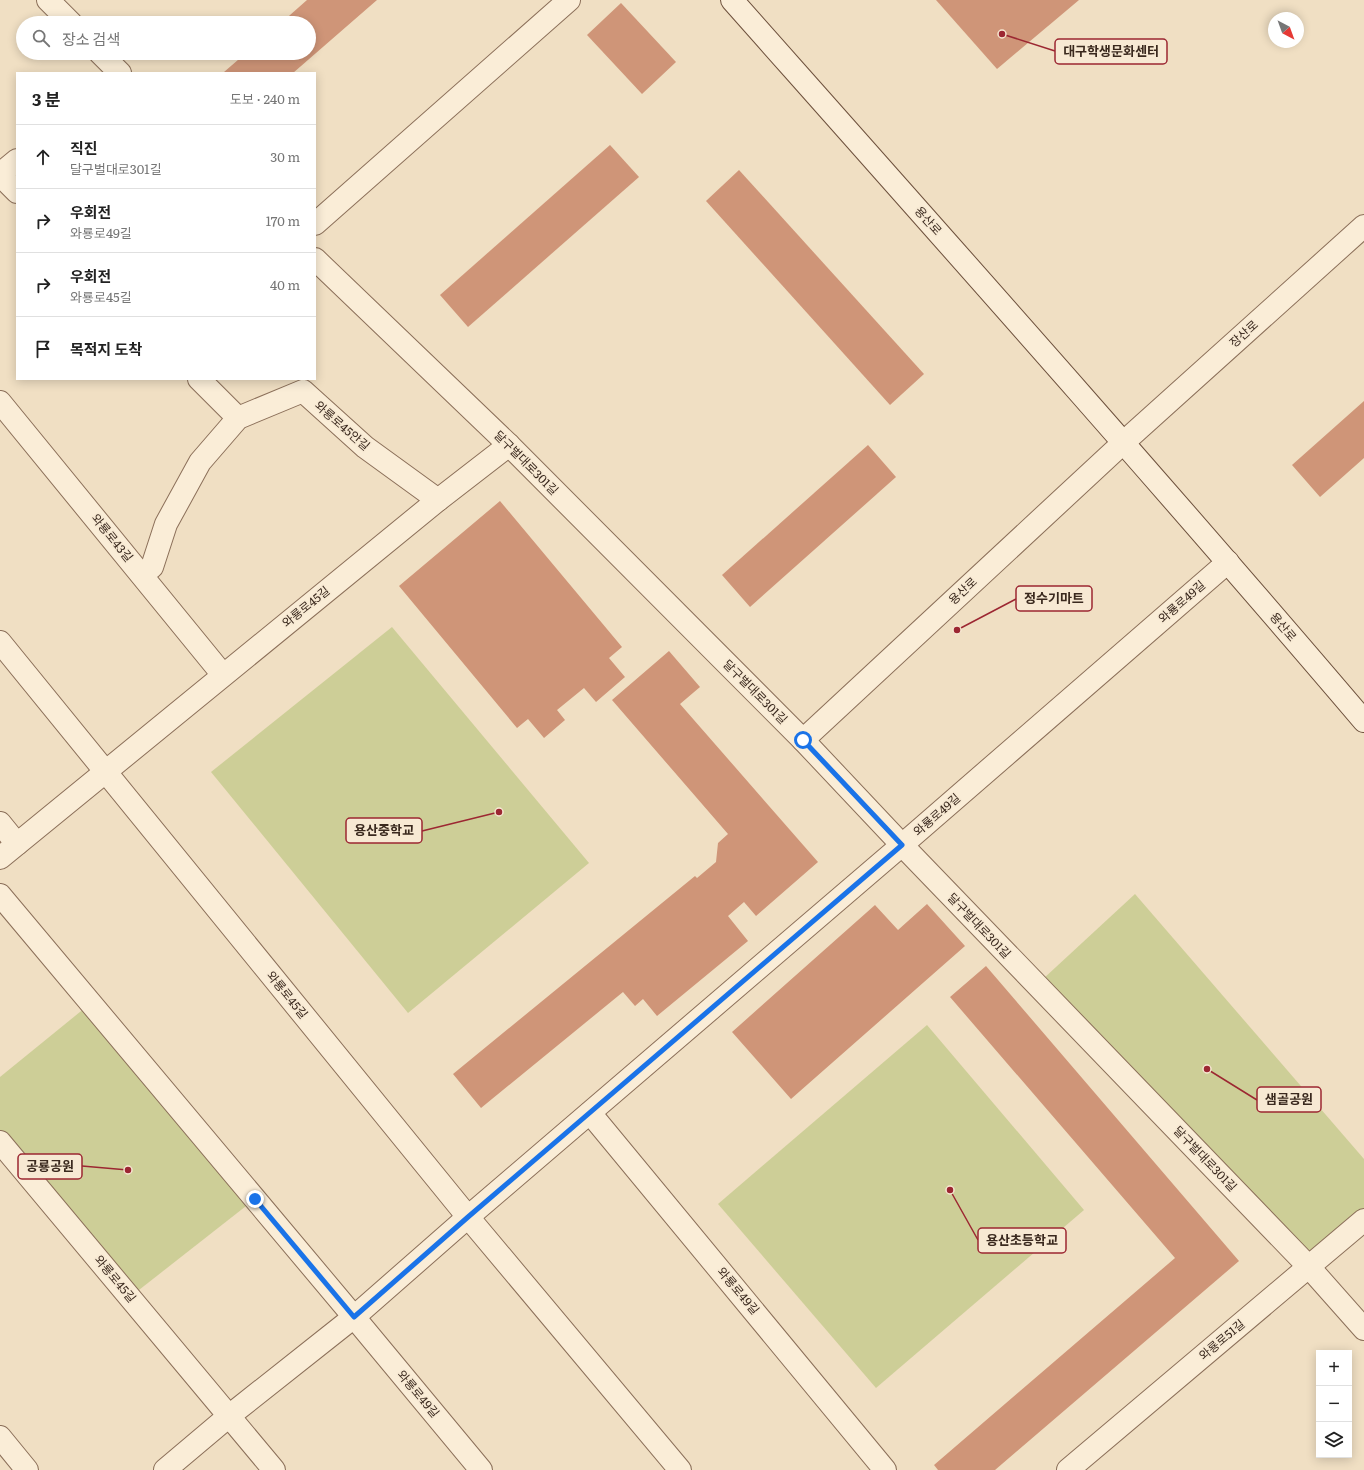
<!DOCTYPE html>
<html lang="ko">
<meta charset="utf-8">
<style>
body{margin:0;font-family:Literata,"Noto Sans KR",serif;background:#f2f2f2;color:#222}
.controls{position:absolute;right:12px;bottom:12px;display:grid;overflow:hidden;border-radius:0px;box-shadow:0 2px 10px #0003}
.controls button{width:36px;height:36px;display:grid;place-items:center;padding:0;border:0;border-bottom:1px solid #e0e0e0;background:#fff;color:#222;font:20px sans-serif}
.compass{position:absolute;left:1268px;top:12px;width:36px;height:36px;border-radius:50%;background:#fff;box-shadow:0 2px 10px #0003;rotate:139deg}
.stop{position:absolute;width:12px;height:12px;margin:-9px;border:3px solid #1a73e8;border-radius:50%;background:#fff}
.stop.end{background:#1a73e8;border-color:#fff;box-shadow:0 1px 4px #0008}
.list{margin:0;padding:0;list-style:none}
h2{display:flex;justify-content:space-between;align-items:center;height:52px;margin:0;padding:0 16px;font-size:17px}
h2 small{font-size:13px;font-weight:400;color:#767676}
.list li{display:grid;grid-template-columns:26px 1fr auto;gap:12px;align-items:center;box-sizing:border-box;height:64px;padding:0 16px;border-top:1px solid #e0e0e0}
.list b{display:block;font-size:15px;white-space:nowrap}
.list p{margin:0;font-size:13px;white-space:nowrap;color:#767676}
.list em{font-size:13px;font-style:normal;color:#767676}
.icon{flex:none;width:22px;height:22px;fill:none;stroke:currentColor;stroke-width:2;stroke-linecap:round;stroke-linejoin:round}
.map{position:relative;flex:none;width:1364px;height:1470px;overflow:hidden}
.search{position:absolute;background:#fff;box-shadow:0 2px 10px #0003;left:16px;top:16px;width:300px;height:44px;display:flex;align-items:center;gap:10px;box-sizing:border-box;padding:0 14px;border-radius:22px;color:#767676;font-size:15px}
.panel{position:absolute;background:#fff;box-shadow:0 2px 10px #0003;left:16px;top:72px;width:300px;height:308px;border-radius:0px}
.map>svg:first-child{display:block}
</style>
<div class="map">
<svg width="1364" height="1470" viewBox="0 0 1364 1470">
<rect width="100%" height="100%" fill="#f0dfc3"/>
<!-- green -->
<g fill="#cdce97">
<path d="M392 627 589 863 408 1013 211 772Z"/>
<path d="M1135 894 1364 1159V1217L1309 1258 1043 979Z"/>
<path d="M91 1003 255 1199 130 1297 0 1142V1077Z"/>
<path d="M927 1025 1084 1210 876 1388 718 1204Z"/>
</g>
<!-- building -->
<g fill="#cf9578">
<path d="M307 0H377L293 73H225L224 72 246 53H309V23H281Z"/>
<path d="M936 0H1079L997 69Z"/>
<path d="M621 3 676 62 642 94 587 35Z"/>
<path d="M610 145 639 177 468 327 440 295Z"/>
<path d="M739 170 924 374 890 405 706 201Z"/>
<path d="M1364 401V458L1320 497 1292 465Z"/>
<path d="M868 445 896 477 750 607 722 575Z"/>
<path d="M500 501 622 647 609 658 625 677 596 702 584 688 557 710 565 720 544 738 528 719 517 728 399 586Z"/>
<path d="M669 651 700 687 680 704 818 862 756 916 744 902 728 916 748 941 657 1016 643 999 635 1006 623 992 481 1108 453 1074 695 876 697 878 716 862 718 843 728 834 612 700Z"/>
<path d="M927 904 965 946 791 1099 732 1032 875 905 898 930Z"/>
<path d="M986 966 1239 1261 995 1470H938L934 1465 1175 1258 950 997Z"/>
</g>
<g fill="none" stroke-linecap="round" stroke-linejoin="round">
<!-- minor casing -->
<g stroke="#8b6f59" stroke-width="24">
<g id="minor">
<path d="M48 0 71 23"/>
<path d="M100 53 120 73"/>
<path d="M0 174 17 160"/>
<path d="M0 175 17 192"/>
<path d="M315 224 569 0"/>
<path d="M315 259 509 445 803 740 902 845 1309 1267 1364 1329"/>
<path d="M199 379 238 418"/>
<path d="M0 402 223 675"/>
<path d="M142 575 152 567 166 524 200 462 238 418 303 391 365 447 438 500"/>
<path d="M0 642 468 1217 680 1470"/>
<path d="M803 740 1124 442"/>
<path d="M0 823 17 844"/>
<path d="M0 858 438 500 509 445"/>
<path d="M0 895 354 1317 481 1470"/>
<path d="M590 1113 885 1470"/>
<path d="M0 1142 274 1470"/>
<path d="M0 1437 27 1470"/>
<path d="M165 1470 229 1416 354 1317 468 1217 902 845 1228 562"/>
<path d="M1068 1470 1364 1220"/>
</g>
</g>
<!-- tertiary casing -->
<g stroke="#8b6f59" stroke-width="24">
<path id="tertiary" d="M1124 442 1364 226"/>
</g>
<!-- secondary casing -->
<g stroke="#6d503c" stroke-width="24">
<path id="secondary" d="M732 0C944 239 1157 478 1364 721"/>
</g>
<!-- minor -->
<use href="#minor" stroke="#faedd7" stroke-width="22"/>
<!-- tertiary -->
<use href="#tertiary" stroke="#faedd7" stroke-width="22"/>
<!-- secondary -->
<use href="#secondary" stroke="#faedd7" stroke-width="22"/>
</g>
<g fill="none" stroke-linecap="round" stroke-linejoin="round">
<!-- route -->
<path stroke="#1a73e8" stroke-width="5" d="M255 1199 354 1317 468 1217 902 845 803 740"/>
</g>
<g text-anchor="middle" stroke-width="3" stroke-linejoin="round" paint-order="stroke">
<!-- street labels -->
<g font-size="12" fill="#3a291e" stroke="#f7e9d3">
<text transform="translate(928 221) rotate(48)" y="4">용산로</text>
<text transform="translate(1244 334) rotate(-42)" y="4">장산로</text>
<text transform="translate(342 426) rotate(41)" y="4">와룡로45안길</text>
<text transform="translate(526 463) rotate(45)" y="4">달구벌대로301길</text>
<text transform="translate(112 538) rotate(51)" y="4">와룡로43길</text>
<text transform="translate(963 591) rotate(-43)" y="4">용산로</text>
<text transform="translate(1182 602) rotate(-41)" y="4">와룡로49길</text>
<text transform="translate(306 607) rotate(-39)" y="4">와룡로45길</text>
<text transform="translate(1283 627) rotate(50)" y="4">용산로</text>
<text transform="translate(755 692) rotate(45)" y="4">달구벌대로301길</text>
<text transform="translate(937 815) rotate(-41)" y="4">와룡로49길</text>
<text transform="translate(979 926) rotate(46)" y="4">달구벌대로301길</text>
<text transform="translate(287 995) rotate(51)" y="4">와룡로45길</text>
<text transform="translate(1205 1159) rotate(46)" y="4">달구벌대로301길</text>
<text transform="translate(115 1279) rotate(50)" y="4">와룡로45길</text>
<text transform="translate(738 1291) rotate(50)" y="4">와룡로49길</text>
<text transform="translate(1222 1340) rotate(-40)" y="4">와룡로51길</text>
<text transform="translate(418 1394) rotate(50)" y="4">와룡로49길</text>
</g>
</g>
<!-- callouts -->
<path fill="none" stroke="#9c2732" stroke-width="1.5" d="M1002 34L1055 51M957 630L1016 599M499 812L422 831M1207 1069L1257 1100M128 1170L82 1166M950 1190L978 1240"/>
<g fill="#9c2732" stroke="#f7e9d3" stroke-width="1.5">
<circle cx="1002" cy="34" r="4"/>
<circle cx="957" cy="630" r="4"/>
<circle cx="499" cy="812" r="4"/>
<circle cx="1207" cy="1069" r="4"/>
<circle cx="128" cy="1170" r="4"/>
<circle cx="950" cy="1190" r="4"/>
</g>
<g fill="#f7e9d3" stroke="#9c2732" stroke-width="1.5">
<rect x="1055" y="39" width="112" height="25" rx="4"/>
<rect x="1016" y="586" width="76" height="25" rx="4"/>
<rect x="346" y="818" width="76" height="25" rx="4"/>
<rect x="1257" y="1087" width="64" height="25" rx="4"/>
<rect x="18" y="1154" width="64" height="25" rx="4"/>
<rect x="978" y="1228" width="88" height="25" rx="4"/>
</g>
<g font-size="13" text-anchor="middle" font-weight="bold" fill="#3a291e">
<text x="1111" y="56">대구학생문화센터</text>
<text x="1054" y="603">정수기마트</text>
<text x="384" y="835">용산중학교</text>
<text x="1289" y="1104">샘골공원</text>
<text x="50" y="1171">공룡공원</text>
<text x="1022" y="1245">용산초등학교</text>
</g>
</svg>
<div class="controls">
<button>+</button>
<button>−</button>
<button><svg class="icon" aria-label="layers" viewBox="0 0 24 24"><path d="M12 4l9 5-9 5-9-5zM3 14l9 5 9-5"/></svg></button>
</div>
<svg class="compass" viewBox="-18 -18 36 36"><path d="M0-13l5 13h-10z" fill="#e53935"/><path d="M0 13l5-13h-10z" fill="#767676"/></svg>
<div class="stop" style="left:803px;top:740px"></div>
<div class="stop end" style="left:255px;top:1199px"></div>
<div class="search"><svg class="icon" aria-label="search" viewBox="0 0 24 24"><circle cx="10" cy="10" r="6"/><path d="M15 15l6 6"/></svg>장소 검색</div>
<section class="panel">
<h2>3 분<small>도보 · 240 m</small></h2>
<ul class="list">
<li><svg class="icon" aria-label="ahead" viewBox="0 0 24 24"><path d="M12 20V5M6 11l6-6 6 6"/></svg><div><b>직진</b><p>달구벌대로301길</p></div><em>30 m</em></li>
<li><svg class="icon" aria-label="right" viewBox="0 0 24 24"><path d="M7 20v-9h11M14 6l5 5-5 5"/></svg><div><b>우회전</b><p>와룡로49길</p></div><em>170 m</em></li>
<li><svg class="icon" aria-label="right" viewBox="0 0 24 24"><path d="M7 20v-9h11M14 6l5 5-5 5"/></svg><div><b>우회전</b><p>와룡로45길</p></div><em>40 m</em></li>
<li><svg class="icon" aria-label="arrive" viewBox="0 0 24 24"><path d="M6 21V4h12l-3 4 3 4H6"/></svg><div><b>목적지 도착</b></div></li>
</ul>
</section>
</div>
